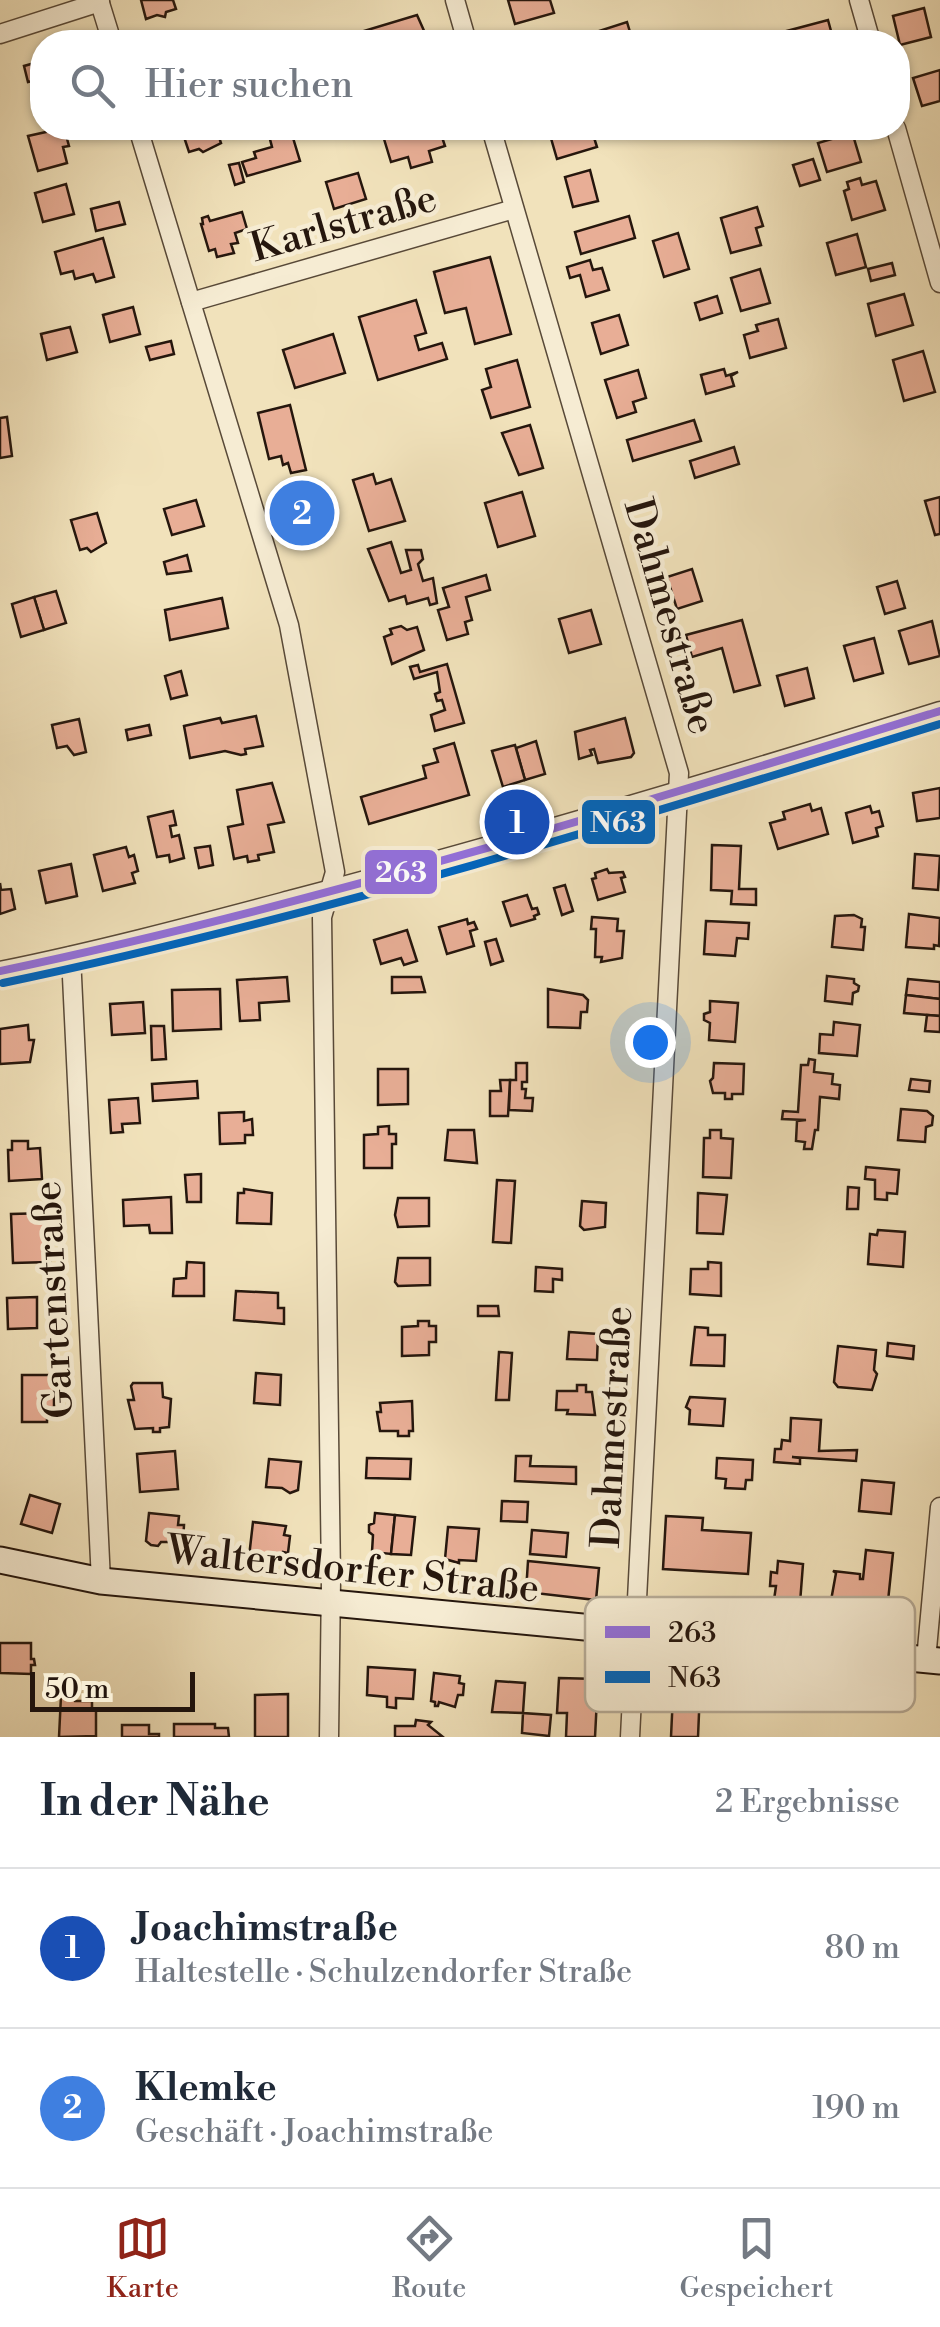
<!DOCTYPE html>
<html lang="de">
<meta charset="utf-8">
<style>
body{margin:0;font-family:"Libre Bodoni",serif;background:#f6f6f7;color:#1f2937}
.scale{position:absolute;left:30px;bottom:25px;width:165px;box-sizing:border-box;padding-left:10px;border:5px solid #25160d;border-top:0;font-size:28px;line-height:35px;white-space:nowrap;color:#25160d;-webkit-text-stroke:8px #f6ecd3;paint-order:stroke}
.you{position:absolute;left:650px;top:1042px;width:35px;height:35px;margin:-25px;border:8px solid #fff;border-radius:50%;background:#1a73e8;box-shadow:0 0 0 15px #1a73e833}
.badge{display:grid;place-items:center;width:65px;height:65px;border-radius:50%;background:#8f2418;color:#fff;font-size:32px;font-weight:700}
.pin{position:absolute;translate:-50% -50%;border:5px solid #fff;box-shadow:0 2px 10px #0006}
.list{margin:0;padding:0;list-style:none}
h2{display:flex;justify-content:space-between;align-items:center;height:130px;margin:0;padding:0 40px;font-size:42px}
h2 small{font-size:32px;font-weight:400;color:#747a83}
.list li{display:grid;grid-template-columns:65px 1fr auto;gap:30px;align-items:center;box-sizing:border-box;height:160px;padding:0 40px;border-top:2px solid #e0e1e3}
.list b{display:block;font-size:38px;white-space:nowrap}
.list p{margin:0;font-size:32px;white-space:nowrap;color:#747a83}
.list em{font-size:32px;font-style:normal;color:#747a83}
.icon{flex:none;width:55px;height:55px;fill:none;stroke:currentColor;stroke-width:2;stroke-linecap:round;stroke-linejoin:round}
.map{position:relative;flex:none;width:940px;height:1737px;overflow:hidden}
.search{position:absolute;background:#fff;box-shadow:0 2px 8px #0004;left:30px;right:30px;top:30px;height:110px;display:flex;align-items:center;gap:25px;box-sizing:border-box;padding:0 35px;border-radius:40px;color:#747a83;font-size:38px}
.sheet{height:450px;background:#fff}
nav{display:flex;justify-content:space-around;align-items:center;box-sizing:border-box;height:140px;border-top:2px solid #e0e1e3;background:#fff;font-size:28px;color:#747a83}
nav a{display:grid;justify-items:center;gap:5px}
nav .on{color:#8f2418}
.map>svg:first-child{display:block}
</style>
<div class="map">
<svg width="940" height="1737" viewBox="0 0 940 1737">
<rect width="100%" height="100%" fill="#f1e2bb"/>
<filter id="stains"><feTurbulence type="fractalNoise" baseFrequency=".002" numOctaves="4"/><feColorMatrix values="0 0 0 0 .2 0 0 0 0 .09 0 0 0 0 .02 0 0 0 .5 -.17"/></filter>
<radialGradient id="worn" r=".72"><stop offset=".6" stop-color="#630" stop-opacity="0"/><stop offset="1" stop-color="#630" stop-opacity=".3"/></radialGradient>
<!-- building -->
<g fill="#e8ae96" stroke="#25160d" stroke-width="2.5">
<path d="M141 0H173L176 9 166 12 165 17 157 15 146 19Z"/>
<path d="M508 0H550L554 13 515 24Z"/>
<path d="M924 8 931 37 900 45 893 16Z"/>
<path d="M417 15 429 42H335L334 40Z"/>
<path d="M828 20 834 42H785L783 32Z"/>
<path d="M627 22 633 42H603L599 31Z"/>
<path d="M42 61V79L28 82 24 66Z"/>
<path d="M940 70V101L922 106 913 78Z"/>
<path d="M64 128 69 146 63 147 67 163 38 171 28 136Z"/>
<path d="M181 128H216L221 143 203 152 199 149 189 152Z"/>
<path d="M267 128H290L300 161 247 176 242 162 256 158 254 152 272 147Z"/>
<path d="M405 128H439L445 146 429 151 432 162 411 168 408 157 391 162 384 139 407 133Z"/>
<path d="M548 128H591L597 147 557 159Z"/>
<path d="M837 128H846L848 133 852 132 861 162 827 172 818 143 832 139 829 130Z"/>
<path d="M813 159 820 180 800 186 793 165Z"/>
<path d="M239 163 244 182 235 185 229 165Z"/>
<path d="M590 170 598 201 573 207 565 177Z"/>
<path d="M358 173 366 199 334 209 326 182Z"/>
<path d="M860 178 862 185 876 181 885 210 852 220 844 191 849 189 847 182Z"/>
<path d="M66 184 74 214 43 222 35 193Z"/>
<path d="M119 202 125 224 96 231 91 209Z"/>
<path d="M757 207 763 226 756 228 761 245 731 253 721 218Z"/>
<path d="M242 212 247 229 235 233 238 243 231 244 234 253 217 257 215 249 209 251 201 224H203L202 218 208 216 210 221Z"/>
<path d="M629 216 635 238 581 254 575 232Z"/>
<path d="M678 233 689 269 664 277 653 241Z"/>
<path d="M857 234 866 267 836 275 827 243Z"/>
<path d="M103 238 114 277 96 282 93 274 75 279 73 271 61 274 55 252Z"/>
<path d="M490 257 511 334 475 344 466 308 445 313 434 272Z"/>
<path d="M590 260 593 270 602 268 609 290 586 297 580 275 570 278 567 267Z"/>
<path d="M892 263 895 275 871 281 868 269Z"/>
<path d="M760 269 770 303 741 311 731 278Z"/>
<path d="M904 294 913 325 876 336 868 304Z"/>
<path d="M717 296 722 313 700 320 695 303Z"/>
<path d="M416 300 426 333 415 336 419 350 442 343 447 359 378 380 359 317Z"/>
<path d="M133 307 140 334 110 342 103 315Z"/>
<path d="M619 315 628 345 601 354 592 323Z"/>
<path d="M778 319 786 348 750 358 744 335 758 331 756 325Z"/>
<path d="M70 327 77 352 47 360 41 334Z"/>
<path d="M333 334 345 373 295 388 283 350Z"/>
<path d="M171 341 174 354 150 360 146 347Z"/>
<path d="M923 351 935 392 904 401 893 360Z"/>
<path d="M517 360 530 407 491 418 482 390 491 387 486 369Z"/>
<path d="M724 369 726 376 738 372 731 376 734 386 706 394 701 375Z"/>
<path d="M638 370 646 398 633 402 636 412 617 418 605 380Z"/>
<path d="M290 405 306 470 291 473 288 463 283 465 281 456 269 459 258 413Z"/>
<path d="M7 417 12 456 0 458V418Z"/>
<path d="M694 420 701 441 633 461 627 440Z"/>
<path d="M530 425 543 468 519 475 502 433Z"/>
<path d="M734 447 739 464 695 478 690 461Z"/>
<path d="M373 474 376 484 391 479 405 521 369 531 353 480Z"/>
<path d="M305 485 319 535 300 541 285 490Z"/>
<path d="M522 492 535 536 498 547 485 503Z"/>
<path d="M940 497V534L935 535 925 501Z"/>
<path d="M196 500 204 526 172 535 164 509Z"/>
<path d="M97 513 106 543 91 552 87 548 80 550 71 520Z"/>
<path d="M391 542 401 573 411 570 406 550H421L423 559 418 564 423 581 433 578 437 603 430 605 428 598 407 604 405 596 389 601 368 549Z"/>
<path d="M187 555 191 571 167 574 164 562Z"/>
<path d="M692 569 702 601 677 609 667 577Z"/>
<path d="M486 575 490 590 466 597 472 620 465 622 468 634 447 640 438 610 449 607 443 588Z"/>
<path d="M897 581 905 608 885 614 877 587Z"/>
<path d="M56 591 66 623 44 630 34 597Z"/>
<path d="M34 597 44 630 21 637 12 604Z"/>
<path d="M222 598 228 628 170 640 165 610Z"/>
<path d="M591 610 601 644 569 653 559 619Z"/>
<path d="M742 620 760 685 734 692 722 648 692 657 686 635Z"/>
<path d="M932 621 940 656 909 664 899 631Z"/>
<path d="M401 626 407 630 417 627 424 650 392 664 384 637 392 634 390 629Z"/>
<path d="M874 638 883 673 854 681 844 646Z"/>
<path d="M447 664 464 723 435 731 431 715 445 710 442 700 437 701 435 694 440 692 437 672 414 679 410 667 418 665 420 672Z"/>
<path d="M807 668 814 698 785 706 777 676Z"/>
<path d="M181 671 187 695 171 699 165 676Z"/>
<path d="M256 716 263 746 245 749 246 754 241 755 225 751 190 758 184 726 220 718 222 723Z"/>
<path d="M625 718 634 753 631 757 598 763 594 749 590 750 592 755 579 759 575 732Z"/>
<path d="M79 719 86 752 74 755 67 746 57 748 52 725Z"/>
<path d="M149 725 151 735 128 740 126 730Z"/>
<path d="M536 741 545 774 525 780 516 748Z"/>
<path d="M454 743 469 795 369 824 361 797 426 778 423 766 438 762 434 749Z"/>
<path d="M515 745 525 780 503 787 492 751Z"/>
<path d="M272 783 284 822 268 825 274 852 258 855 259 860 248 862 247 856 234 859 228 827 243 824 237 790Z"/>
<path d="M940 788V818L917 821 913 793Z"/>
<path d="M810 804 812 811 821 808 828 834 778 849 770 823 785 819 783 812Z"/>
<path d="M870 806 872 813 879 811 883 826 876 828 878 836 853 843 846 813Z"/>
<path d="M173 811 176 825 170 826 172 837 179 835 184 858 170 862 169 855 157 857 148 817Z"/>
<path d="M712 845 741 846 739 889H756V905L731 904 732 891 711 890Z"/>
<path d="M210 846 213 865 199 868 195 848Z"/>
<path d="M126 847 129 857 134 855 138 871 132 873 135 883 103 891 94 855Z"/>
<path d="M915 854 940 856 938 890 913 888Z"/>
<path d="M71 864 77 896 46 903 39 871Z"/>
<path d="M607 869 609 873 623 872 625 877 621 878 625 892 598 900 592 879 596 878 595 873Z"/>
<path d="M0 883 1 890 11 889 15 909 0 914Z"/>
<path d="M565 885 573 911 562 915 554 888Z"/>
<path d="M527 895 532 909 537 908 539 914 534 916 535 919 511 926 503 902Z"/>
<path d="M909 914 940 918 939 946 934 945V949L906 947Z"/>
<path d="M854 915 862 919 861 927H865L863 950 832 947 835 916Z"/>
<path d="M592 917 618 919 617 931H624L622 958 601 962 602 957H595L596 929H591Z"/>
<path d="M467 919 468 924 474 922 477 929 470 931 474 946 447 954 439 927Z"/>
<path d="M706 921 749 923 748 939 737 938 735 956 704 954Z"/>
<path d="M407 930 417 961 404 965 401 958 381 964 374 940Z"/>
<path d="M496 939 503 961 491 965 485 942Z"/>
<path d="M827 976 854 979V983L859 986 858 991 853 993 852 1004 825 1001Z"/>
<path d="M287 977 289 1001 259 1003 260 1020 240 1021 237 980Z"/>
<path d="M392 977H421L425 992 392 993Z"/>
<path d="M908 979 940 982V999L906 995Z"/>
<path d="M220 989 221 1029 173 1031 172 990Z"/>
<path d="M548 989 583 995 588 1000 587 1012H581L580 1028 548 1027Z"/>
<path d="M906 995 940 999V1016L904 1013Z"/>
<path d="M710 1001 738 1003 735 1042 709 1040 710 1023 704 1020V1014L710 1012Z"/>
<path d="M143 1002 145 1033 112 1035 110 1004Z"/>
<path d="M927 1015 940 1016V1032L925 1031Z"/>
<path d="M834 1022 860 1025 857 1056 819 1053 820 1034 833 1035Z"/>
<path d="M28 1025 29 1040H34L30 1062 0 1064V1029Z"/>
<path d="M151 1026H164L166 1059 152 1060Z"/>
<path d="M809 1059 815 1060 814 1072 833 1074 832 1084 840 1085 839 1099 820 1097 818 1130H815L812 1149H804L805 1142 796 1141 797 1121 806 1120 782 1119 783 1111 798 1112 801 1065H808Z"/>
<path d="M516 1063H527V1082H522V1089H526L525 1098H533L532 1111 509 1110 510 1080H516Z"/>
<path d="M714 1063 744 1064 743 1094H732V1099H725V1093H713L710 1081 713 1078Z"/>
<path d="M378 1069H408V1104L378 1105Z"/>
<path d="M911 1079 930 1081 929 1092 909 1090Z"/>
<path d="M500 1080H510L508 1116H490V1091H501Z"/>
<path d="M197 1081 198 1098 153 1101 152 1084Z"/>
<path d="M138 1098 140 1123 122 1124 123 1132 111 1133 109 1100Z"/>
<path d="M901 1109 927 1111 933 1116 932 1125 926 1127 925 1142 898 1140Z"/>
<path d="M244 1112V1121L252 1119 253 1135H245V1143L220 1144 219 1113Z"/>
<path d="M389 1126V1134H396V1144H392V1168H364V1135L378 1134V1127Z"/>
<path d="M448 1130H474L477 1163 445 1160Z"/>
<path d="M710 1130H721V1138L733 1139 731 1178 703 1177 704 1138H710Z"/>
<path d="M12 1141H28V1149L40 1148 42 1179 9 1181 8 1150H12Z"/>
<path d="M866 1167 899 1170 897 1194 887 1193V1200L875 1199V1180L865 1179Z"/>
<path d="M201 1174V1202H187L185 1175Z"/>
<path d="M497 1180 515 1181 511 1243 493 1242Z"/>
<path d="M848 1187 859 1188 858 1209H847Z"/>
<path d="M244 1189 272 1193 271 1224 237 1223 238 1193H244Z"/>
<path d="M698 1193 727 1195 723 1234 697 1233Z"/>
<path d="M171 1197 172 1233H150L149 1225 124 1226 123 1200Z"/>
<path d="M398 1198H429V1226L398 1227 395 1215Z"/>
<path d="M582 1201 606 1203 605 1227 584 1230 580 1226Z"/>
<path d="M49 1213 50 1262 13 1263 11 1214Z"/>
<path d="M878 1230 905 1232 903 1267 868 1264 870 1234 877 1235Z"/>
<path d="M398 1258H430V1285L398 1286 395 1282Z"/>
<path d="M187 1262 204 1263V1296H173L174 1279 186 1278Z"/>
<path d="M708 1262 721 1263V1296L690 1294 691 1269H708Z"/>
<path d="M536 1267 562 1269V1280L553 1279V1292L535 1291Z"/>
<path d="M236 1291 278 1293V1308H284V1324L234 1320Z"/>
<path d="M37 1297V1328L8 1329 7 1298Z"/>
<path d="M478 1306H498L499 1316H478Z"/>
<path d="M418 1321H429V1326H436V1342H429V1355L402 1356V1327L418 1326Z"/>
<path d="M695 1327 708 1328V1335H725L724 1366 691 1365Z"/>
<path d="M569 1332 598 1334 597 1360 567 1359Z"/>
<path d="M888 1343 914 1346 913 1359 887 1356Z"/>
<path d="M838 1346 876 1350 874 1370 877 1374 872 1390 838 1387 834 1382Z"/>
<path d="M499 1352 512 1353 509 1400H496Z"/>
<path d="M256 1373 281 1375 280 1405 254 1403Z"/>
<path d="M22 1375H54V1408H47V1422H22Z"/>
<path d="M133 1383H162L163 1397 171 1399 169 1427 160 1428V1432H153V1428L135 1429 128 1400H134L131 1386Z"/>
<path d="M577 1385H586V1392H592L595 1415 567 1414 568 1410H556L557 1391H577Z"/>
<path d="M690 1397 725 1399 723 1426 689 1424 690 1410 686 1407Z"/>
<path d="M412 1401 413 1431H409V1436H398V1431H380L377 1412H381L380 1403Z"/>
<path d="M791 1418 821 1420 819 1451 857 1450 856 1461 792 1457 800 1458V1464L774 1462 775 1449H781L782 1440 790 1441Z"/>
<path d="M175 1451 178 1489 140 1492 137 1454Z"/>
<path d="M516 1456H531L530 1466 576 1467V1484L515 1481Z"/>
<path d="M367 1458 411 1459 410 1479 366 1478Z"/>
<path d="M717 1458 753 1460 752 1480H746L745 1489 725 1488 726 1479 716 1478Z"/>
<path d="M269 1459 301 1462 298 1490 290 1493 282 1488 266 1487Z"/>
<path d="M862 1480 894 1483 891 1514 859 1511Z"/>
<path d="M30 1495 60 1504 52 1533 21 1524Z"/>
<path d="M502 1501 528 1502 527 1522 501 1521Z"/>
<path d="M149 1513 179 1516 178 1525H184L183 1542H161L158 1546 151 1545 146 1541Z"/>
<path d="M375 1513 395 1515 391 1554 372 1552 373 1535 369 1532V1525L374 1523Z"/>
<path d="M395 1515 415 1517 411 1555 391 1554Z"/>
<path d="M666 1516 703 1518 702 1530 751 1533 748 1574 663 1569Z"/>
<path d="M253 1522 286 1526 284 1535 290 1536 288 1553 283 1552 282 1561 249 1557Z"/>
<path d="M448 1527 479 1529 476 1561 459 1560V1563L445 1559Z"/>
<path d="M532 1530 568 1533 566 1557 530 1554Z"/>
<path d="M866 1550 893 1553 887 1611 865 1609 864 1613 830 1606 836 1573 833 1571 860 1574V1579H863Z"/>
<path d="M528 1561 599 1568 596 1600 526 1592Z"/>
<path d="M778 1561 803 1564 800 1603 774 1600 776 1586H770L771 1572 777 1573Z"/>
<path d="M0 1643H31V1659H34L35 1665H31V1674L0 1673Z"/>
<path d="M368 1667 415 1670 413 1699 396 1698V1708L387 1707V1697L367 1695Z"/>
<path d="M434 1673 460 1676 459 1683 464 1684 463 1695H458L455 1707 439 1702 438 1706H435V1702L431 1701Z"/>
<path d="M559 1678 598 1679 595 1737H566L567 1713H557Z"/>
<path d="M496 1681 525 1683 523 1713 551 1715 549 1736 522 1733 523 1713 492 1712Z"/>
<path d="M678 1689 700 1690 698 1737H671L673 1694Z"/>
<path d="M288 1694V1737H255V1695Z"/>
<path d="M61 1696H72L75 1701H92V1710H96V1736L59 1737Z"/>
<path d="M416 1720 431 1722 428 1725 443 1737H395V1726H415Z"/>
<path d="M174 1724H215V1728H228L229 1737H174Z"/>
<path d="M122 1725H149V1734H159V1737H122Z"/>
</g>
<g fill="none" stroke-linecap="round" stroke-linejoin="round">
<!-- street casing -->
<g stroke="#584938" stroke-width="21">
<g id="street">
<path d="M99 0 112 42"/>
<path d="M455 0 467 42"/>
<path d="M859 0 871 42"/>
<path d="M0 34 100 2"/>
<path d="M138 128 289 625 335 872 322 917 331 1580 329 1737"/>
<path d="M491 128 679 773 630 1737"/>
<path d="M896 128 940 283"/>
<path d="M191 302 514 209"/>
<path d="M71 956 101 1581"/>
<path d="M0 971C99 951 196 925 294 899 511 842 726 778 940 711"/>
<path d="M926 1660 940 1507"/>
</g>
</g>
<!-- secondary casing -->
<g stroke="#25160d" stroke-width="29">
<path id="secondary" d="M0 1560 101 1581 940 1661"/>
</g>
<!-- street -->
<use href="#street" stroke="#f6ecd3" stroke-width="18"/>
<!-- secondary -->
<use href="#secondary" stroke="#f6ecd3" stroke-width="25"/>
<!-- bus-1 casing -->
<g stroke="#f6ecd3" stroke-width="15">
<path id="bus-1" d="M0 971C318 904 630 807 940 711"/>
</g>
<!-- bus-2 casing -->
<g stroke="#f6ecd3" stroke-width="15">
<path id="bus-2" d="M3 983C319 917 631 820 940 724"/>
</g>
<!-- bus-1 -->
<use href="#bus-1" stroke="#9370db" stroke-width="8"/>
<!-- bus-2 -->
<use href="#bus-2" stroke="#0065bd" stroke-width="8"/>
</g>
<g text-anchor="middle" stroke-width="9" stroke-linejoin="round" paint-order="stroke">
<!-- street labels -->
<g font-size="40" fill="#25160d" stroke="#f6ecd3">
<text transform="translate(343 222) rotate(-16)" y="14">Karlstraße</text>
<text transform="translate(671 616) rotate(74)" y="14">Dahmestraße</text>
<text transform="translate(52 1300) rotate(-93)" y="14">Gartenstraße</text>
<text transform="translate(611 1427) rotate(-87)" y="14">Dahmestraße</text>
<text transform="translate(353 1568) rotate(6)" y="14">Waltersdorfer Straße</text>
</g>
</g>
<!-- legend -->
<rect x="585" y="1597" width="330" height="115" rx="15" fill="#f6ecd3" stroke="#b7ac98" stroke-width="2.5"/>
<rect x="605" y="1626" width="45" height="12" fill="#9370db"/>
<rect x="605" y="1671" width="45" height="12" fill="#0065bd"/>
<g font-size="28" fill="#25160d">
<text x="668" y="1642">263</text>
<text x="668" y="1687">N63</text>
</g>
<g stroke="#f6ecd3" stroke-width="4">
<rect x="580" y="798" width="77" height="48" rx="10" fill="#0065bd"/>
<rect x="363" y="848" width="76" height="48" rx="10" fill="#9370db"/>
</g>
<g font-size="28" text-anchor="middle" font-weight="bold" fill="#fff">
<text x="618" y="832">N63</text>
<text x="401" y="882">263</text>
</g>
<rect width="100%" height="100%" filter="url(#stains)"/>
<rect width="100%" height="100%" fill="url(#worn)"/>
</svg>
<div class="scale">50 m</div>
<div class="you"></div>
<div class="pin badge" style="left:517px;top:822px;background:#1a4fb4">1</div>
<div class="pin badge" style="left:302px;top:513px;background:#3f7fe0">2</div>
<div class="search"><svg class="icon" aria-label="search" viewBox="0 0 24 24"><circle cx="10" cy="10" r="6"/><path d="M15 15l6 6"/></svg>Hier suchen</div>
</div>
<section class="sheet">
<h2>In der Nähe<small>2 Ergebnisse</small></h2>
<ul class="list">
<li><span class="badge" style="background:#1a4fb4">1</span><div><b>Joachimstraße</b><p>Haltestelle · Schulzendorfer Straße</p></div><em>80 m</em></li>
<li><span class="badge" style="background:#3f7fe0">2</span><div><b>Klemke</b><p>Geschäft · Joachimstraße</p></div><em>190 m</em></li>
</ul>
</section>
<nav>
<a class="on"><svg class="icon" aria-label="map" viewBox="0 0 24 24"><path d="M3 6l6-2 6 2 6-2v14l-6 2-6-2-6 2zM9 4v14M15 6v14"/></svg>Karte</a>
<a><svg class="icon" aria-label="directions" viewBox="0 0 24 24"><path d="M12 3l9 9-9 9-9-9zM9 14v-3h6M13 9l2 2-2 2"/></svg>Route</a>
<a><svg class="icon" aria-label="saved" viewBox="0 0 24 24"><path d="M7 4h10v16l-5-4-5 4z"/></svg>Gespeichert</a>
</nav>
